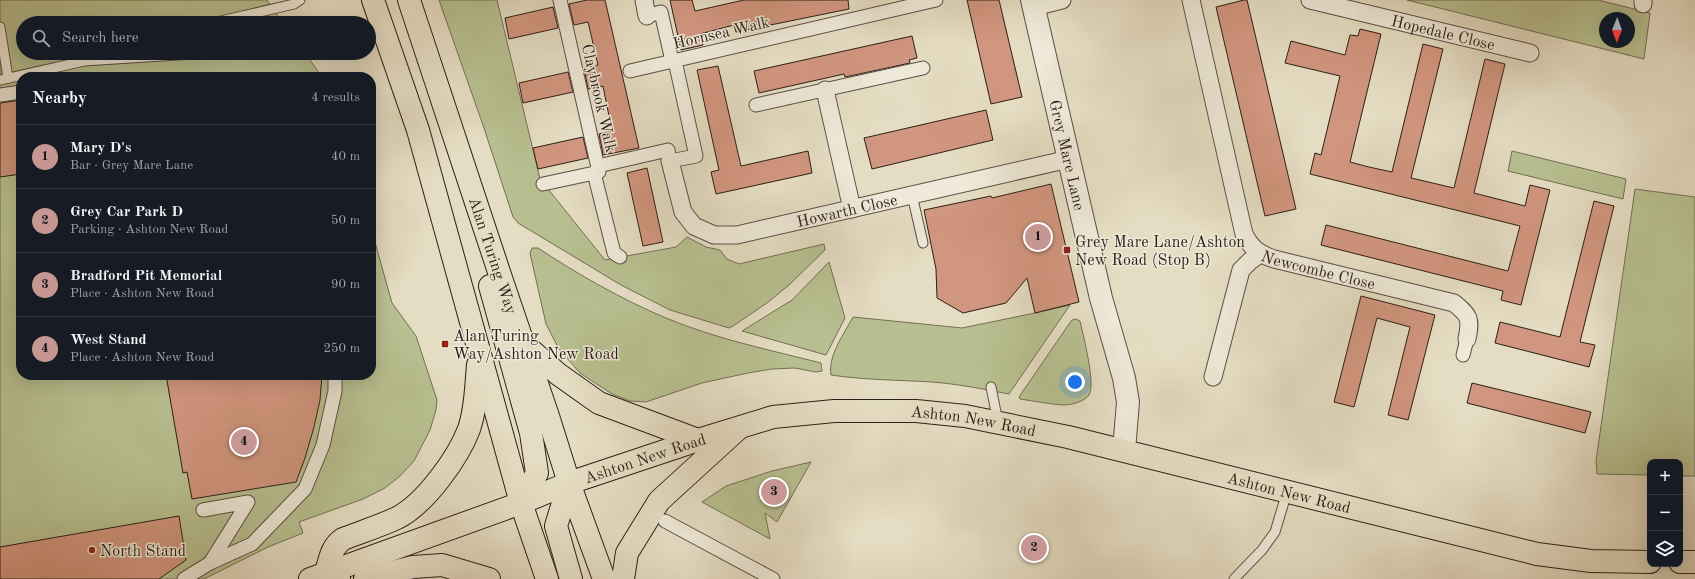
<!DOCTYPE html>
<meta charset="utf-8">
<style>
body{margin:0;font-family:"Old Standard TT",serif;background:#242831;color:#f1f3f6}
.controls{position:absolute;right:12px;bottom:12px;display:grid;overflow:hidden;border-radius:8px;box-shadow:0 4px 16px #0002}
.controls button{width:36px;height:36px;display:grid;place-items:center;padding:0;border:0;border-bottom:1px solid #363941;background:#171b24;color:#f1f3f6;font:20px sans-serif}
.compass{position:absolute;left:1599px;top:12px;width:36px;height:36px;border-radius:50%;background:#171b24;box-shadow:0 4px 16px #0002;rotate:181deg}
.you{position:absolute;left:1075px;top:382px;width:14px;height:14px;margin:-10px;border:3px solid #fff;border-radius:50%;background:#1a73e8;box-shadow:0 0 0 6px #1a73e833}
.badge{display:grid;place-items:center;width:26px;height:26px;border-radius:50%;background:#c59692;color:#111;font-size:13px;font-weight:700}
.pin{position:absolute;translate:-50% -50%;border:2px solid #fff;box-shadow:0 1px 4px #0006}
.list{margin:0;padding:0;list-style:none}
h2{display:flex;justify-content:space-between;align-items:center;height:52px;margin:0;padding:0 16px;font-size:17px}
h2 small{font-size:13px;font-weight:400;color:#9ea1a6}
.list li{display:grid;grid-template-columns:26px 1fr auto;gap:12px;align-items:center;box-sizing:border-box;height:64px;padding:0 16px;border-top:1px solid #363941}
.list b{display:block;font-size:15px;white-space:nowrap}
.list p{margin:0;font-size:13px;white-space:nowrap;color:#9ea1a6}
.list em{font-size:13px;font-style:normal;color:#9ea1a6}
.icon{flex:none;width:22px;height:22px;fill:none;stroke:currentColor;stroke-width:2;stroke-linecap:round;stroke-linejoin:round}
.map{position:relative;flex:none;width:1695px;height:579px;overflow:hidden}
.search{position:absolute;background:#171b24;box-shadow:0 4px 16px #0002;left:16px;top:16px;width:360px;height:44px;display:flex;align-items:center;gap:10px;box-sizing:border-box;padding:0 14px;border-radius:22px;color:#9ea1a6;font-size:15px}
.panel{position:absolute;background:#171b24;box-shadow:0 4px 16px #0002;left:16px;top:72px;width:360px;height:308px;border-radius:16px}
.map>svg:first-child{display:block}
</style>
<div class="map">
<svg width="1695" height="579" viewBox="0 0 1695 579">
<rect width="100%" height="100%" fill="#e5ddc3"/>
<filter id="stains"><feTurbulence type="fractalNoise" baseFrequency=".005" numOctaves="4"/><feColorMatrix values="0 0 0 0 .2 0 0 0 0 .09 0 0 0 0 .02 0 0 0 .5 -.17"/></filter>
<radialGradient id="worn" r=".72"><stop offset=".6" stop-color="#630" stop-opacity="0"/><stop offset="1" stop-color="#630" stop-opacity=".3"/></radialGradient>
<!-- green -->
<g fill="#b8c091" stroke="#726f55" fill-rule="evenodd">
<path d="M0 0H267L283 23H23V53H305L322 77H21V375H371V228L392 303 416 336 437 400 436 410 430 430 414 461 400 476 385 488 363 499 299 522 303 533 268 547 204 579H0Z"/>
<path d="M439 0H497L540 179 605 260 676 247 687 237 706 247 720 250 727 259 739 264 824 244 825 250 789 285 767 303 733 326 729 328 670 310 621 285 518 223 513 217 484 128Z"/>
<path d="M1407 0H1598L1650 13 1644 59ZM1605 18H1629V42H1605Z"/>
<path d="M1512 151 1626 179 1623 199 1508 171Z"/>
<path d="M1635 189 1695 197V476H1680V462H1650V475L1597 474 1596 461Z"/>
<path d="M532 248H538C579 275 621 299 666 318 716 339 770 350 821 363L822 371 816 372 795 368 772 369 748 373 702 383 646 402 630 401 612 394 580 373 559 349 546 324 530 253Z"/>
<path d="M829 262 845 318 826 355 742 331 792 300Z"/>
<path d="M1070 305 1009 394C983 389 958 384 932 382 898 380 865 380 831 375 828 355 844 334 853 317L962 328 1035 313Z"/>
<path d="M1076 319 1080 321C1083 335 1096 384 1089 395 1084 402 1071 405 1063 405 1049 404 1034 401 1020 399L1019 397 1069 324 1072 320Z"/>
<path d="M811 462 777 522 765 513 770 539 702 502 726 486 772 471Z"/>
</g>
<!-- building -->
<g fill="#d1967f" stroke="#2c1e19">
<path d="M587 0H605L639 148 603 155 599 134 612 131 603 86 588 89 584 68 598 65 589 26 588 22 574 25 569 4Z"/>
<path d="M670 0H692L695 11 744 0H848L849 9 736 32 734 25 700 34 703 45 681 50Z"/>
<path d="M967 0H999L1022 97 991 104Z"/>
<path d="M1244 0H1247L1296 209 1265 216 1216 7Z"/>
<path d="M553 7 558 28 509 39 505 18Z"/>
<path d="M1360 29 1381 34 1350 162 1369 167 1392 172 1423 44 1443 49 1411 178 1454 188 1485 59 1505 64 1474 193 1525 206 1530 185 1550 190 1521 305 1501 300 1503 291 1321 245 1326 225 1508 271 1520 226 1310 174 1315 153 1321 155 1340 76 1285 63 1291 41 1345 55 1350 35 1358 36Z"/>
<path d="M912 36 917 58 909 60 910 63 845 77 844 74 759 93 754 71Z"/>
<path d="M718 66 741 166 808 151 812 173 716 194 711 172 719 170 697 70Z"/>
<path d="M568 72 573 92 523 103 519 83Z"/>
<path d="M21 100V174L0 177V103Z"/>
<path d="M986 110 993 140 872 169 864 138Z"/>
<path d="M583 137 588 158 538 169 533 148Z"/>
<path d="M647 168 663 242 643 246 627 173Z"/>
<path d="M1051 184 1079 302 1035 313 1027 278 1006 303 963 313 937 298 936 269 924 210 991 196 992 198Z"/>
<path d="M1594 201 1614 206 1580 342 1595 345 1589 367 1495 343 1500 322 1560 337Z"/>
<path d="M1361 296 1435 315 1408 420 1388 415 1410 327 1377 318 1354 407 1334 402Z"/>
<path d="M166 375H322L320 400 314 427 305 458 296 482 192 499 187 472 183 473Z"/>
<path d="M1472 383 1591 412 1585 433 1467 403Z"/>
<path d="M179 516 186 560 159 579H0V547Z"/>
</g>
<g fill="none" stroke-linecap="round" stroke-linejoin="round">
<!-- service casing -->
<g stroke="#5a4e44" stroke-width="11">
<g id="service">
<path d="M212 23 294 4 300 0"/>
<path d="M0 27 8 78"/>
<path d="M369 31 384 32"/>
<path d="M84 61 208 53"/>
<path d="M0 80 84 61 106 53"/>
<path d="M912 195 923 243"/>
<path d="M991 387 998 422"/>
<path d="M1234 579 1262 550 1275 532 1287 492"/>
</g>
</g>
<!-- pedestrian casing -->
<g stroke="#5a4e44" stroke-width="15">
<g id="pedestrian">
<path d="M647 16 661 12 672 61"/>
<path d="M630 71 936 0"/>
<path d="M0 95 21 92"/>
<path d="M756 105 923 68"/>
<path d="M598 166 668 150 670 161 696 156 675 61"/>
<path d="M594 173 614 253 620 257"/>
<path d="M543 184 599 172 560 0"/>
<path d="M1463 355 1467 339"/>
<path d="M203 510 248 502 210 563"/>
<path d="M665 521 773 579"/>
<path d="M184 579 210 563 252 544 305 489 323 445 335 391V375"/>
</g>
</g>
<!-- minor casing -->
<g stroke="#5a4e44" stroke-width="19">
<g id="minor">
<path d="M644 0 647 16"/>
<path id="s1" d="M1191 0 1244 234C1251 248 1259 254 1274 259L1454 303C1470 316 1471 319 1467 339"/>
<path id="s2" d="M1310 0 1530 53"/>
<path d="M1643 4V0"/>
<path d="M1034 7 1062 0"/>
<path d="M825 90 852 209"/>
<path id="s3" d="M670 161 683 212 694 226 714 235H737L1069 159"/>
<path d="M1213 377 1241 270 1250 261 1260 254"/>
</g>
</g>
<!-- tertiary casing -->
<g stroke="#5a4e44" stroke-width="24">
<g id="tertiary">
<path id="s4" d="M1032 0 1101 298 1124 378 1128 402 1124 450"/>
</g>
</g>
<!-- primary casing -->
<g stroke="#2c1e19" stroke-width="24">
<g id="primary">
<path id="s5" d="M569 483 698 440 773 417 834 411H916L965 416 1068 437 1537 554 1591 561 1650 562"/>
<path d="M1680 562H1695"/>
<path d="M310 579 521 503"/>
</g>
</g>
<!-- trunk casing -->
<g stroke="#2c1e19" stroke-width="24">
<g id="trunk">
<path d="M373 0 418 130 521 503 547 579"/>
<path id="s6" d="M409 0 502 281 548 416 569 483 604 579"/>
<path d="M490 286 531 433 537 473 521 503"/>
<path d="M525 345 558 374 599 403 698 440"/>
<path d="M569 483 556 526 571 579"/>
<path d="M521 503 569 483"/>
<path d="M339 579 326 572C330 560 331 547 343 539 361 532 380 526 397 518 425 504 458 458 469 429 476 409 476 386 478 365"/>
<path d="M365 579 413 567 442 565 489 579"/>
<path d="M623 579 627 553 659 501 739 428"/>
</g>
</g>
<!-- service -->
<use href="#service" stroke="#eee9d8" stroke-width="9"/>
<!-- pedestrian -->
<use href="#pedestrian" stroke="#eee9d8" stroke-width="13"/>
<!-- minor -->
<use href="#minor" stroke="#eee9d8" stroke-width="17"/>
<!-- tertiary -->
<use href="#tertiary" stroke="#eee9d8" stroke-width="22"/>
<!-- primary -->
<use href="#primary" stroke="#e5ddc3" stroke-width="22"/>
<!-- trunk -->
<use href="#trunk" stroke="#e5ddc3" stroke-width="22"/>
</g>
<!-- markers -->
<g fill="#8f2418" stroke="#eee9d8" stroke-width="1.5">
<rect x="1063" y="246" width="8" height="8" rx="2"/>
<rect x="441" y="340" width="8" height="8" rx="2"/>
<circle cx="92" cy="550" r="4"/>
</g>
<g text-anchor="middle" stroke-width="3" stroke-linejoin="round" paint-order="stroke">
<!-- street labels -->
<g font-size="16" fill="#2c1e19" stroke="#eee9d8">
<text transform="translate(721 32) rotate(-13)" y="6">Hornsea Walk</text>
<text dy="6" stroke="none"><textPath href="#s2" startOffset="137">Hopedale Close</textPath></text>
<text transform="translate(600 98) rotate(77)" y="6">Claybrook Walk</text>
<text dy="6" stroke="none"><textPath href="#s4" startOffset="159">Grey Mare Lane</textPath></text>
<text dy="6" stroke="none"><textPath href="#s3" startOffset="228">Howarth Close</textPath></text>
<text dy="6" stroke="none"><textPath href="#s6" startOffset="269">Alan Turing Way</textPath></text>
<text dy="6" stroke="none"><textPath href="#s1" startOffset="326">Newcombe Close</textPath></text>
<text dy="6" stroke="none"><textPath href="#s5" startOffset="416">Ashton New Road</textPath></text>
<text dy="6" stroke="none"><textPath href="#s5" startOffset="80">Ashton New Road</textPath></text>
<text dy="6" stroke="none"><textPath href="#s5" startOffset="740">Ashton New Road</textPath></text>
</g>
<!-- poi labels -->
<g font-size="16" fill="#2c1e19" stroke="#eee9d8" text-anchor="start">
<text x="1075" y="247">Grey Mare Lane/Ashton<tspan x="1075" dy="18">New Road (Stop B)</tspan></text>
<text x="453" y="341">Alan Turing<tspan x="453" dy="18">Way/Ashton New Road</tspan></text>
<text x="100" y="556">North Stand</text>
</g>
</g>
<rect width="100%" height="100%" filter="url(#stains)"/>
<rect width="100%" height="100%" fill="url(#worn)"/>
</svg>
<div class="controls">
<button>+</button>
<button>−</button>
<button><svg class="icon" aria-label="layers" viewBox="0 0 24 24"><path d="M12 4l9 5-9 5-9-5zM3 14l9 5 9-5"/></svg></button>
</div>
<svg class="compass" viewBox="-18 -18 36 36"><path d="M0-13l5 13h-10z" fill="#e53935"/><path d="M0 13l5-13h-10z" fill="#9ea1a6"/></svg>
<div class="you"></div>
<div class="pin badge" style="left:1038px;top:237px">1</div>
<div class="pin badge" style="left:1034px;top:548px">2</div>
<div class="pin badge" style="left:774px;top:492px">3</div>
<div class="pin badge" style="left:244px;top:442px">4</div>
<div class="search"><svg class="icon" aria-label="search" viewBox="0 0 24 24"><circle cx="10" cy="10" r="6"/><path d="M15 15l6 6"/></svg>Search here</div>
<section class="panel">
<h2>Nearby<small>4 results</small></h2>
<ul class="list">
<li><span class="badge">1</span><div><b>Mary D's</b><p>Bar · Grey Mare Lane</p></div><em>40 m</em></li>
<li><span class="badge">2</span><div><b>Grey Car Park D</b><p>Parking · Ashton New Road</p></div><em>50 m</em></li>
<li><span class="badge">3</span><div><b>Bradford Pit Memorial</b><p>Place · Ashton New Road</p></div><em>90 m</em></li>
<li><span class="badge">4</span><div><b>West Stand</b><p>Place · Ashton New Road</p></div><em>250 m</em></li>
</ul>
</section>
</div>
